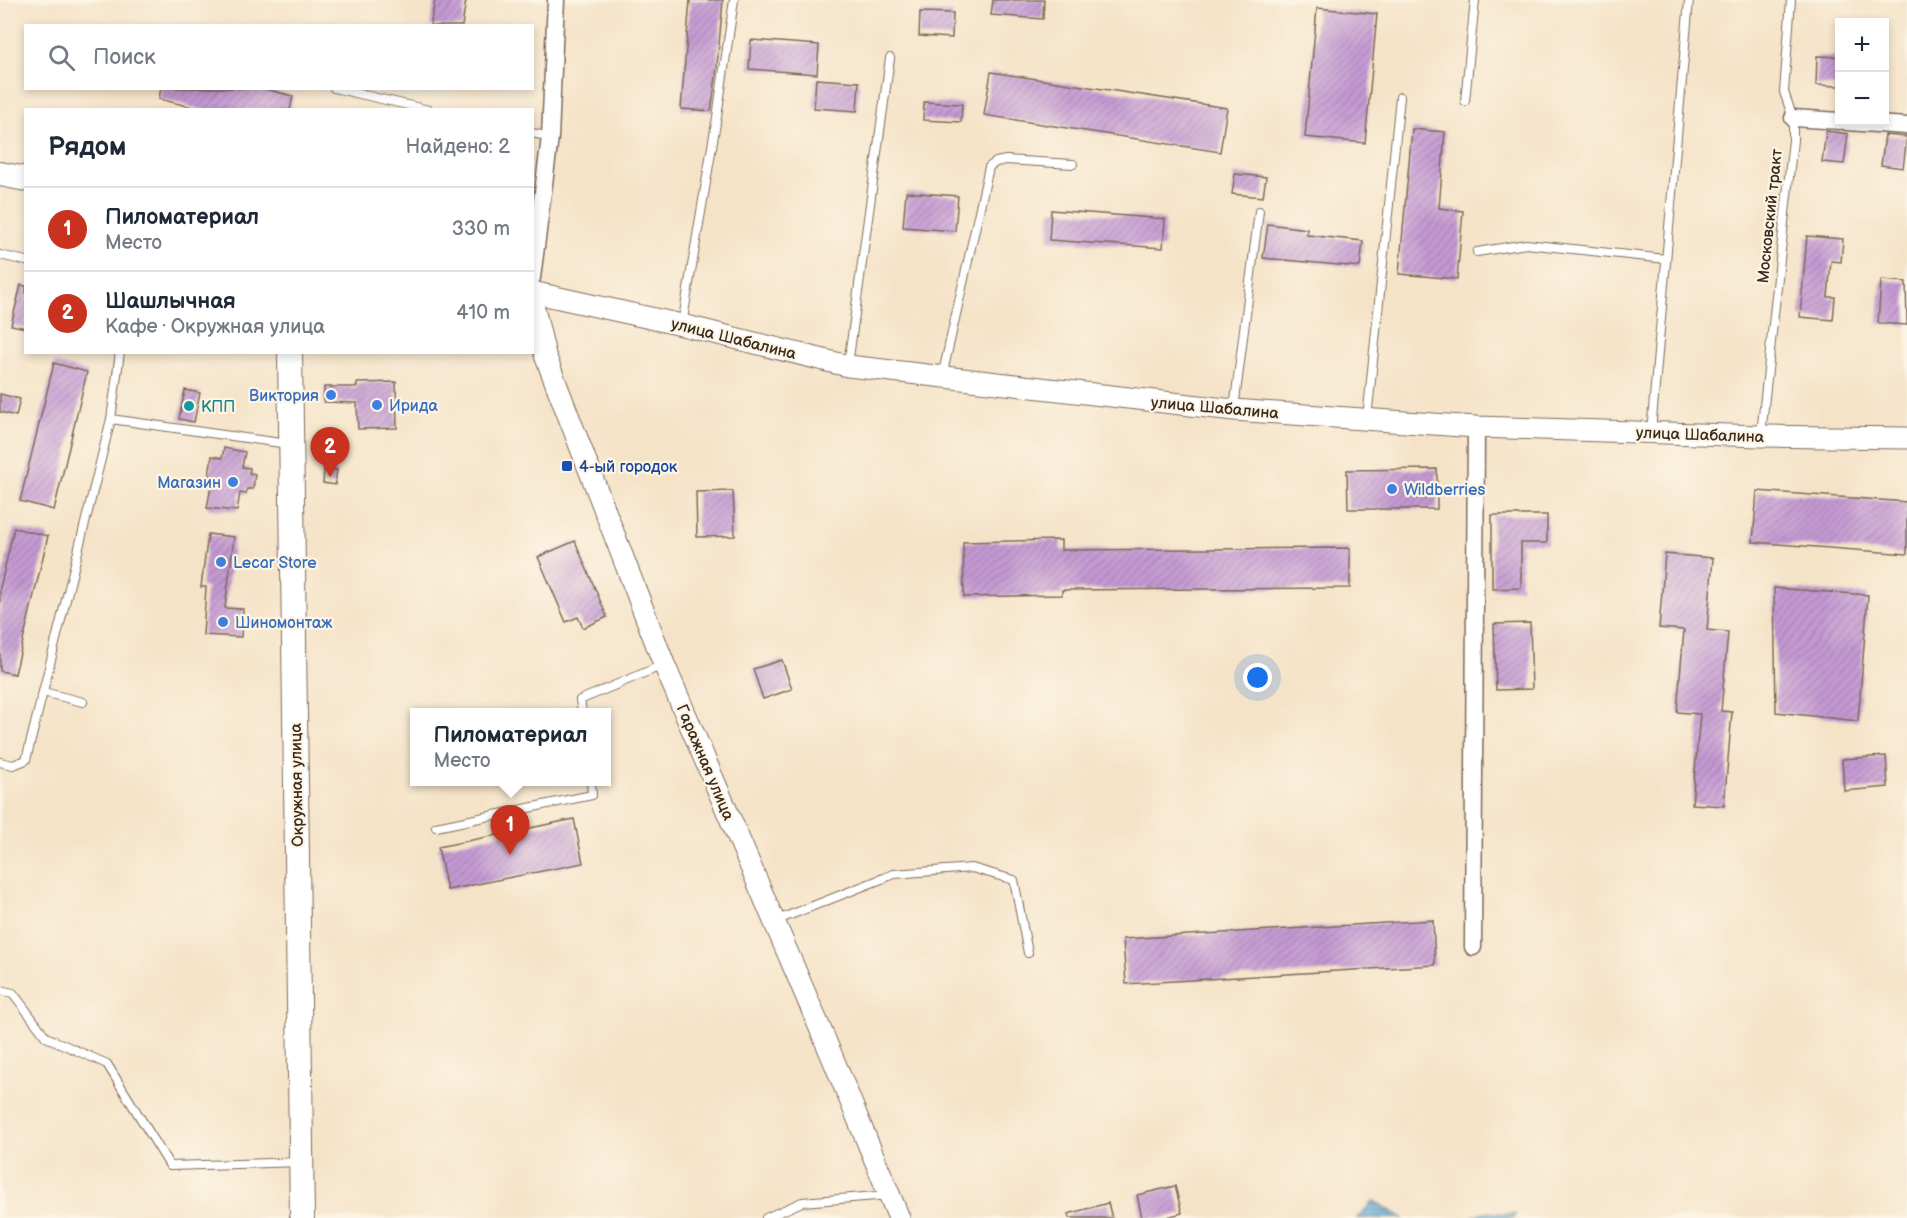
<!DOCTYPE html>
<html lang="ru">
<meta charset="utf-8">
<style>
body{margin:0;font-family:"Balsamiq Sans",sans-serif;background:#f6f6f7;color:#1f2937}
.controls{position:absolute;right:18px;top:18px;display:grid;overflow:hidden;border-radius:0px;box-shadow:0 3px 9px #0003}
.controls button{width:54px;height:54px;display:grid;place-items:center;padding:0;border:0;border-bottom:2px solid #e0e1e3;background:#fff;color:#1f2937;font:30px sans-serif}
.you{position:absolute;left:1258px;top:678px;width:21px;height:21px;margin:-15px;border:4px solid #fff;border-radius:50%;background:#1a73e8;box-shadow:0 0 0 9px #1a73e833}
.badge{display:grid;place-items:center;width:39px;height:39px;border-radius:50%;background:#c8321e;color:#fff;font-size:20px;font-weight:700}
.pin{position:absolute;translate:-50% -50px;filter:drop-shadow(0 2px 3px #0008)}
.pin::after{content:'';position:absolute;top:32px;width:21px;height:18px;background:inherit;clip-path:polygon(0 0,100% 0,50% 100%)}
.popup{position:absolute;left:410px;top:708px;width:201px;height:78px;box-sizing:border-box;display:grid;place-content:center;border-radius:0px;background:#fff;filter:drop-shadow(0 2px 4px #0005);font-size:20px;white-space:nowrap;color:#747a83}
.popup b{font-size:22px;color:#1f2937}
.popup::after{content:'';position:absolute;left:50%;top:100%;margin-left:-12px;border:12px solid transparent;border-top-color:#fff}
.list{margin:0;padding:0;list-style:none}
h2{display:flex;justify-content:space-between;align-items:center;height:78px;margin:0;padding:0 24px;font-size:26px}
h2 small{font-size:20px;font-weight:400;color:#747a83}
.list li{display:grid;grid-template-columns:39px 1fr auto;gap:18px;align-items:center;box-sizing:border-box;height:84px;padding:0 24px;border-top:2px solid #e0e1e3}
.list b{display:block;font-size:22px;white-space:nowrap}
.list p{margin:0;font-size:20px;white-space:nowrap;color:#747a83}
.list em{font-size:20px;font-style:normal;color:#747a83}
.icon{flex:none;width:33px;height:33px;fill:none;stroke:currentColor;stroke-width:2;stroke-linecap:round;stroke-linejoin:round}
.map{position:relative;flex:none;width:1907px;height:1218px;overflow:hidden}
.search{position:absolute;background:#fff;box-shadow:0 3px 9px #0003;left:24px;top:24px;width:510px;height:66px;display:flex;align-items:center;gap:15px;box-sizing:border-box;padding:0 21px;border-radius:0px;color:#747a83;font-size:22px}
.panel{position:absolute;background:#fff;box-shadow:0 3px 9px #0003;left:24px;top:108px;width:510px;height:246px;border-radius:0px}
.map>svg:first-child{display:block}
</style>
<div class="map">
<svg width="1907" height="1218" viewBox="0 0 1907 1218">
<defs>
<pattern id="water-rules" width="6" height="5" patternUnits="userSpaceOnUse" patternTransform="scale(1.5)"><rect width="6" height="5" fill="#5ba3d2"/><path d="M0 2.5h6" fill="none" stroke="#4c85aa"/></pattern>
<pattern id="building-hatch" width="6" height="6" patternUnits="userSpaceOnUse" patternTransform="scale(1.5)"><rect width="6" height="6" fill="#c59ad4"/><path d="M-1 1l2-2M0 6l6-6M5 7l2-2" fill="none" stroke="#a17eab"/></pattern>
</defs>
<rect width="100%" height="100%" fill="#fcf5e5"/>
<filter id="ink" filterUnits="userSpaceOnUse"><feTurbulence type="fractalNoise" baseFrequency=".0167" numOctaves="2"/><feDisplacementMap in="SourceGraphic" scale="12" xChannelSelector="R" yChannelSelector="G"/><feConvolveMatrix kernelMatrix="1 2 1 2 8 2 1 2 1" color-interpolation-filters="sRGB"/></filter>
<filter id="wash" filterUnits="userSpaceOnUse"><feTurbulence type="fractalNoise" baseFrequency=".008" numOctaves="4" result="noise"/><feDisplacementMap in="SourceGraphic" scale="24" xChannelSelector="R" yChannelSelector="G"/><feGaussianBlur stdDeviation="1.35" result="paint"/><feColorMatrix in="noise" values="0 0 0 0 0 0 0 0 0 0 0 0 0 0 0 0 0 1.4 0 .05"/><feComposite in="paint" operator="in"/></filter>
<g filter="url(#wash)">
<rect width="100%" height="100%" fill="#f5e3c8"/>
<!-- water -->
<g fill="url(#water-rules)" stroke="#4b6678" stroke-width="1.5">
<path d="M1374 1201 1403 1218H1357Z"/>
<path d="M1482 1212 1515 1214 1514 1218H1471Z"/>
</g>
<g id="blocks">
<!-- building -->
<g fill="url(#building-hatch)">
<path d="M435 0H466L462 26H430Z"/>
<path d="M690 0H723L716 77 711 111 681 109Z"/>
<path d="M993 0H1044L1043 19 991 15Z"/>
<path d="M1317 8 1377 14 1365 143 1305 137Z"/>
<path d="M920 12 953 13 952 38 919 36Z"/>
<path d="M751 40 819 45 817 74 749 69Z"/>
<path d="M1817 56 1839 57V86L1816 85Z"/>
<path d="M991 72 1227 108 1220 152 984 115Z"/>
<path d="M816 79 859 82 857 111 814 108Z"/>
<path d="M161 88H261L293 96 290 110H204L159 99Z"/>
<path d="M924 102 962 104 961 122 923 120Z"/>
<path d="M1412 129 1445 132 1439 208 1463 211 1457 279 1399 274Z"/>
<path d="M1826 131 1848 134 1844 164 1822 162Z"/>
<path d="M1885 135 1907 137 1903 168 1881 165Z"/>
<path d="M1235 174 1266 177 1263 197 1232 194Z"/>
<path d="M906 192 958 196 955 231 903 227Z"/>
<path d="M1051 210 1165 219 1163 248 1049 240Z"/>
<path d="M1268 224 1307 229V235L1363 241 1360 267 1263 258Z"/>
<path d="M1807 236 1843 239 1841 262 1831 261 1828 297H1835L1833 320 1800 317Z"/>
<path d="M1881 280 1906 282 1907 325 1878 323Z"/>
<path d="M21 285 26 286V328L11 325Z"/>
<path d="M54 363 87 372 54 510 20 501Z"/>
<path d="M396 382 397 428 358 429 357 403 324 402V387H357V383Z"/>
<path d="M185 390 200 393 194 422 179 419Z"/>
<path d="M0 394 20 399 16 416 0 412Z"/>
<path d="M224 448 245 452 242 467 250 468 249 473 255 474 253 489H247L246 494 240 493 237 511 207 508 213 476 209 475 212 456 222 458Z"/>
<path d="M324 469 337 470 335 485 323 483Z"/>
<path d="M1437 469V509H1348L1347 470Z"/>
<path d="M733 491 735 536 697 537 696 492Z"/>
<path d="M1757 491 1907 502V554L1753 542Z"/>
<path d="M1492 515H1547V543H1521V588L1492 589Z"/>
<path d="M14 528 48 536 15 674 0 671V588Z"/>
<path d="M208 534 234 537 225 608 243 609 241 637 203 635 206 587H201Z"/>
<path d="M1061 540V550L1350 548V588L1062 590V595L964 597 963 542Z"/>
<path d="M575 541 607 617 583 628 578 617 566 622 538 557Z"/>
<path d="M1665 554 1713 558 1707 630 1728 632 1721 711 1732 712 1724 806 1692 804 1700 714 1677 712 1684 630 1659 628Z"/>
<path d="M1774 588 1868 595 1858 721 1776 712Z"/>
<path d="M1530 623 1532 689 1496 690 1494 624Z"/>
<path d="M782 660 792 689 763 699 753 669Z"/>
<path d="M1886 756 1888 787 1844 791 1842 759Z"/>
<path d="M574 819 583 863 447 890 438 847Z"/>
<path d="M1433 920 1435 965 1126 984 1123 939Z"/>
<path d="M1175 1186 1182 1213 1163 1218H1142L1137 1195Z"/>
<path d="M1108 1203 1112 1218H1069L1068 1214Z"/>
</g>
</g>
</g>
<g filter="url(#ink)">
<use href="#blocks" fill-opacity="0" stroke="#7c6b5a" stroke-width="1.5"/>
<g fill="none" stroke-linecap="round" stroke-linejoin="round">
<!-- service casing -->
<g stroke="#7c6b5a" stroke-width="10">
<g id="service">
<path d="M334 88 429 110"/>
<path d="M1465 101 1475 0"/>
<path d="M532 133 550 137"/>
<path d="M1477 252 1526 244 1666 259"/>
<path d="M0 255 26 261"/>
<path d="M682 325 717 117 734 0"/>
<path d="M848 365 890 58"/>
<path d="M942 377 989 167 996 162 1006 160 1073 164"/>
<path d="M1234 409 1259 211"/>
<path d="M111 419 120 352"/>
<path d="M1367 419 1400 97"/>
<path d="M1651 432 1689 0"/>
<path d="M1761 434 1793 140V118L1784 92 1791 0"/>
<path d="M43 692 83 702"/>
<path d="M582 712 580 700 663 665"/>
<path d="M0 762 13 765 26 760 111 419 288 444"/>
<path d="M436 827 592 795 591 782"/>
<path d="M775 921 894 874 972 868 1014 880 1028 953"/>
<path d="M0 990 13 993 46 1037 107 1064 170 1166 300 1162"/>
<path d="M766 1218 802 1202 889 1195"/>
</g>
</g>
<!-- minor casing -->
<g stroke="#7c6b5a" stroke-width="19">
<g id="minor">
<path d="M1793 118 1840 121"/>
<path d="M1847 122 1907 126"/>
<path d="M532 278 550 137 556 0"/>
<path d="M1473 947 1476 427"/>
</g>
</g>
<!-- tertiary casing -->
<g stroke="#7c6b5a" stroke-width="23">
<g id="tertiary">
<path d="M532 292 682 325 848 366 1234 410 1476 427 1761 436 1907 438"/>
<path d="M532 300 545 355 664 664 831 1054 899 1218"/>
</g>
</g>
<!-- secondary casing -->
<g stroke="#7c6b5a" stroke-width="26">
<g id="secondary">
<path d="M0 174 26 179"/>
<path d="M290 352 302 1218"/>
</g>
</g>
<!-- service -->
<use href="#service" stroke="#fff" stroke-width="8"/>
<!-- minor -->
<use href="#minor" stroke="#fff" stroke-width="16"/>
<!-- tertiary -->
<use href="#tertiary" stroke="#fff" stroke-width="21"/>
<!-- secondary -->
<use href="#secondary" stroke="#fff" stroke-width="24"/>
</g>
</g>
<!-- markers -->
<g fill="#3f7fe0" stroke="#fcf5e5" stroke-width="2">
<circle cx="331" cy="395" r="6"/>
<circle cx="377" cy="405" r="6"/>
<circle cx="233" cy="482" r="6"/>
<circle cx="1392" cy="489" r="6"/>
<circle cx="221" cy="562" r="6"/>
<circle cx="223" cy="622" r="6"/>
</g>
<circle fill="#0f9aa8" stroke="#fcf5e5" stroke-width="2" cx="189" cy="406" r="6"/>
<rect fill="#1a4fb4" stroke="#fcf5e5" stroke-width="2" x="561" y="460" width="12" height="12" rx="3"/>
<g text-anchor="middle" stroke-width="4.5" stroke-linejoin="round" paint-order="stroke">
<!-- street labels -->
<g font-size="16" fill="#3b2a1e" stroke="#fcf5e5">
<text transform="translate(1769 216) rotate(-84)" y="6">Московский тракт</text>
<text transform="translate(734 338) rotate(14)" y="6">улица Шабалина</text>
<text transform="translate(1215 407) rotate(5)" y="6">улица Шабалина</text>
<text transform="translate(1700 434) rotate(2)" y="6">улица Шабалина</text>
<text transform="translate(706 762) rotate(67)" y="6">Гаражная улица</text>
<text transform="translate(296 785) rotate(-91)" y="6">Окружная улица</text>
</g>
<!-- shop labels -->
<g font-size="16" fill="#366cbe" stroke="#fcf5e5" text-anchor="start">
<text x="319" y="401" text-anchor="end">Виктория</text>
<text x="389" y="411">Ирида</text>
<text x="221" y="488" text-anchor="end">Магазин</text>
<text x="1404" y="495">Wildberries</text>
<text x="233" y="568">Lecar Store</text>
<text x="235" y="628">Шиномонтаж</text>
</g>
<!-- culture labels -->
<g font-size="16" fill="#0d838f" stroke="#fcf5e5" text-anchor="start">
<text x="201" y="412">КПП</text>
</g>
<!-- transit labels -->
<g font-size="16" fill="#164399" stroke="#fcf5e5" text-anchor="start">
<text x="579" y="472">4-ый городок</text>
</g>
</g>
</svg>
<div class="controls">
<button>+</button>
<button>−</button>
</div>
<div class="you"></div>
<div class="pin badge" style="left:510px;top:855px">1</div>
<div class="popup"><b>Пиломатериал</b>Место</div>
<div class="pin badge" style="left:330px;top:477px">2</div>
<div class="search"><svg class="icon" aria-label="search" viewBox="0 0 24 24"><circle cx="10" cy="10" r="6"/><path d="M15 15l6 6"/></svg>Поиск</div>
<section class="panel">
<h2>Рядом<small>Найдено: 2</small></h2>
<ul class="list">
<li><span class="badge">1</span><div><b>Пиломатериал</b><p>Место</p></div><em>330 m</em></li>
<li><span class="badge">2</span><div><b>Шашлычная</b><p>Кафе · Окружная улица</p></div><em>410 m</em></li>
</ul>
</section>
</div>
